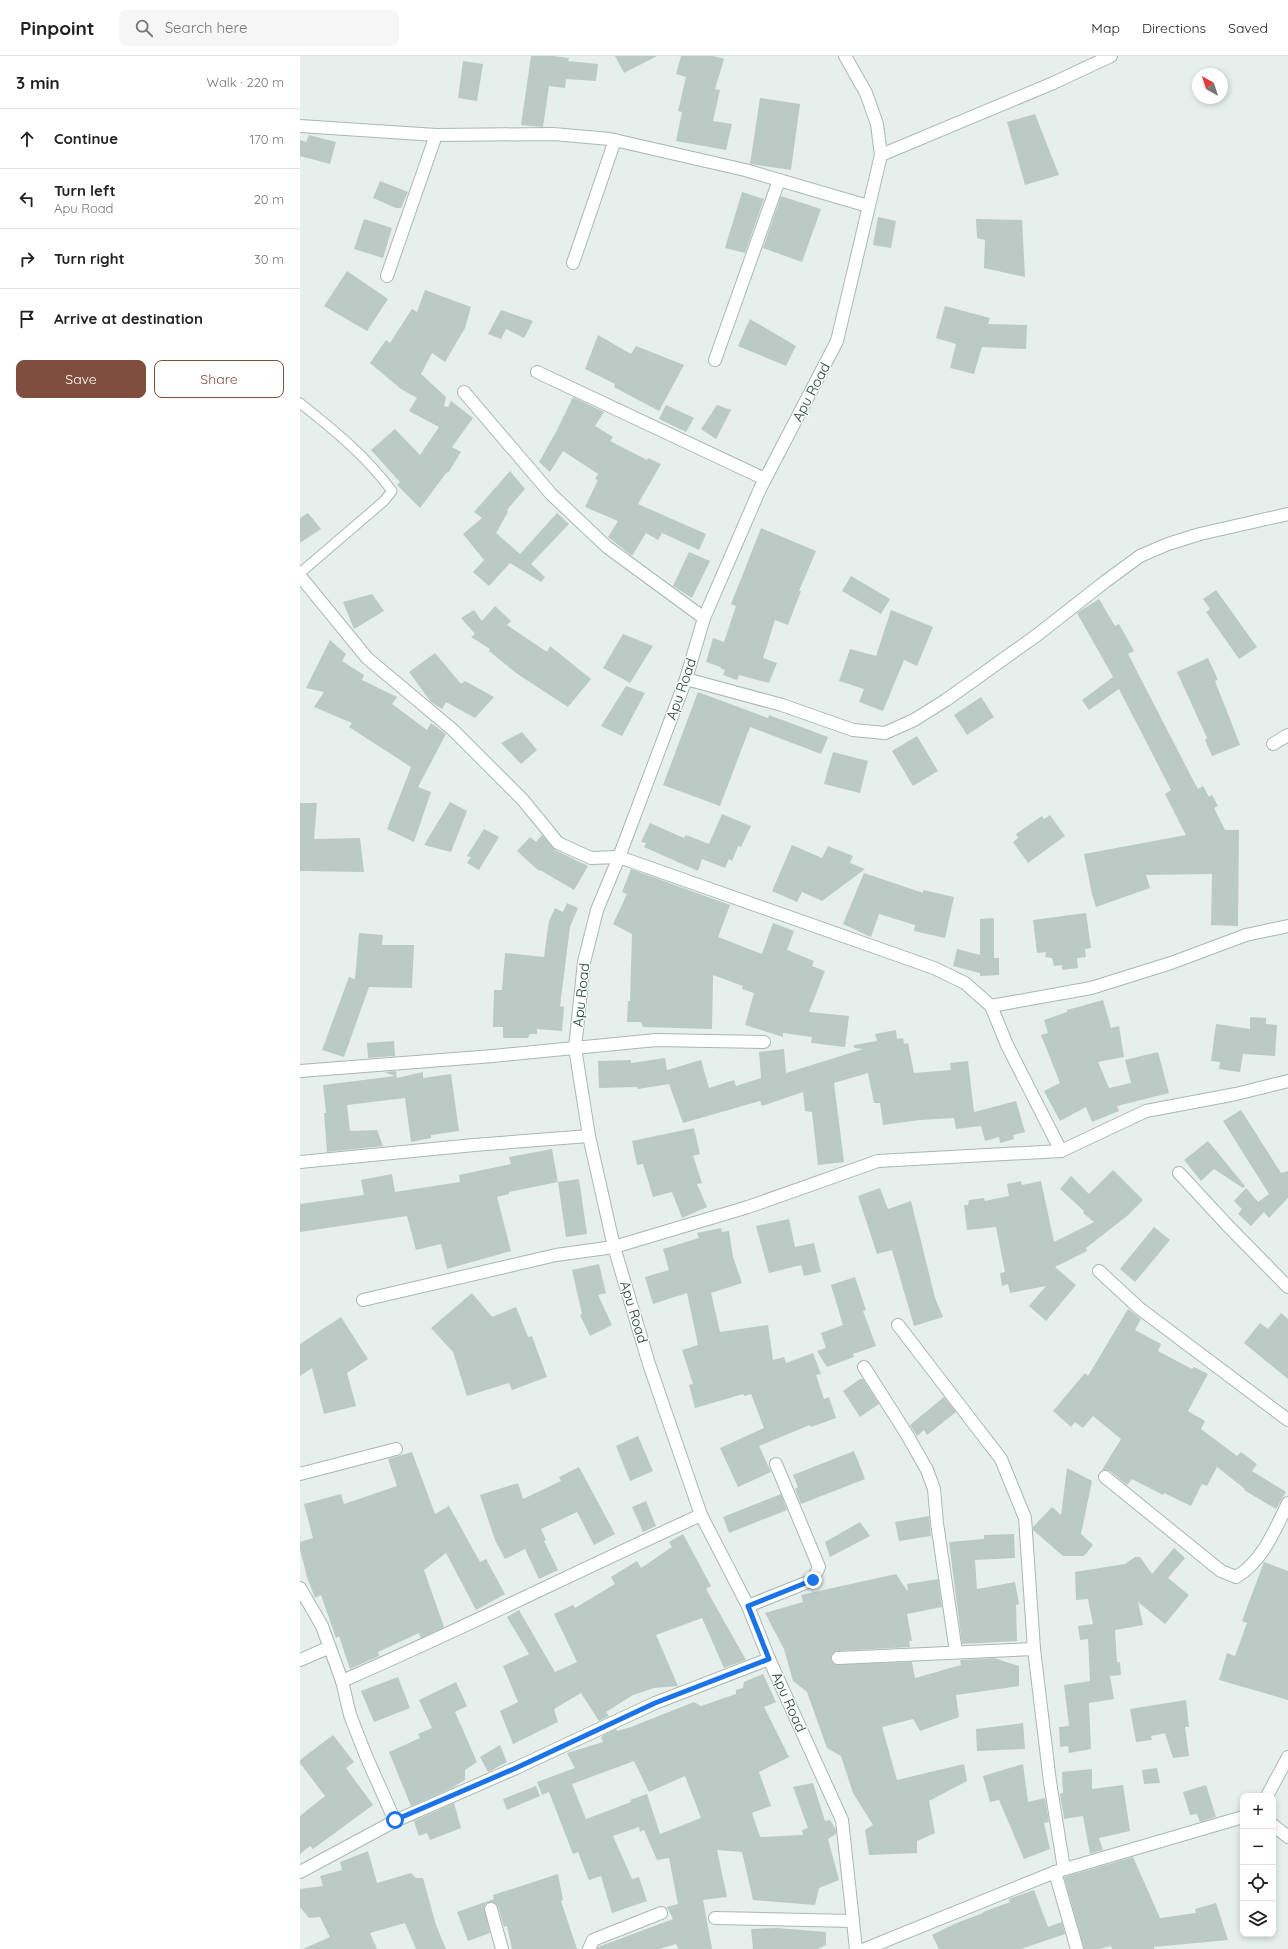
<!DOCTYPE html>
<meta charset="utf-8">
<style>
body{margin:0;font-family:Quicksand,sans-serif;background:#f6f6f6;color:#222}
.controls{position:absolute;right:12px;bottom:12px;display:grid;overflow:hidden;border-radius:8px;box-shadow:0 2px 6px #0003}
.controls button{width:36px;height:36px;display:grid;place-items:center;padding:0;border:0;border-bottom:1px solid #e0e0e0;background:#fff;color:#222;font:20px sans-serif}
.compass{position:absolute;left:892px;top:12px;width:36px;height:36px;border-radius:50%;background:#fff;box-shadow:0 2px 6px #0003;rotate:321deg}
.stop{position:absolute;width:12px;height:12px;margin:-9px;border:3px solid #1a73e8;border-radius:50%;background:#fff}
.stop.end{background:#1a73e8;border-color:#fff;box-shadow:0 1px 4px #0008}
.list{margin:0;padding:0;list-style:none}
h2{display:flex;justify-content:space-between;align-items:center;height:52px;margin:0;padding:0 16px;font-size:17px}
h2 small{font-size:13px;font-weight:400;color:#767676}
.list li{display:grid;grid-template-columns:26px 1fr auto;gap:12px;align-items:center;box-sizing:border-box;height:60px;padding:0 16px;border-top:1px solid #e0e0e0}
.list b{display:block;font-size:15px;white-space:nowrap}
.list p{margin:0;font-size:13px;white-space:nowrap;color:#767676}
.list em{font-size:13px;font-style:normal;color:#767676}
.actions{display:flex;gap:8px;padding:12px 16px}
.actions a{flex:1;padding:9px 0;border:1px solid #804e3d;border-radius:8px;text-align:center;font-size:14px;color:#804e3d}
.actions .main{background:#804e3d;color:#fff}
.icon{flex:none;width:22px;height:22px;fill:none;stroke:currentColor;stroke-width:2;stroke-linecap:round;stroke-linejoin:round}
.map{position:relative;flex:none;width:988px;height:1893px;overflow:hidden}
header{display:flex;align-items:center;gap:24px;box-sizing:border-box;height:56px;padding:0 20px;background:#fff;border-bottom:1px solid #e0e0e0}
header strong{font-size:19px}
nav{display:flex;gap:22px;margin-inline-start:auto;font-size:14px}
.search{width:280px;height:36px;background:#f6f6f6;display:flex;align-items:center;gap:10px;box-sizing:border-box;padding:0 14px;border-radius:8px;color:#767676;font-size:15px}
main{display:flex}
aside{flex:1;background:#fff}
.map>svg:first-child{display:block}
</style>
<header>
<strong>Pinpoint</strong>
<div class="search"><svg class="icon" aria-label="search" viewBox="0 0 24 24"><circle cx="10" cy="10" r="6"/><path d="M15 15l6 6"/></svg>Search here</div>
<nav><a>Map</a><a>Directions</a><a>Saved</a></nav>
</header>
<main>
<aside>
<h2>3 min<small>Walk · 220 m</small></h2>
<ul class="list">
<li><svg class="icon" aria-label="ahead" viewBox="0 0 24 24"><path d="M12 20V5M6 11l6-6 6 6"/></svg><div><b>Continue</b></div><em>170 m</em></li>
<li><svg class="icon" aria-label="left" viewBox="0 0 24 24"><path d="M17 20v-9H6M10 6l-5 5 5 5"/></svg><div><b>Turn left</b><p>Apu Road</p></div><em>20 m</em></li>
<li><svg class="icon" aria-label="right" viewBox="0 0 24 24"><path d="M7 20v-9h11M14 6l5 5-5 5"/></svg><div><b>Turn right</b></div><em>30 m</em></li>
<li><svg class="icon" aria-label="arrive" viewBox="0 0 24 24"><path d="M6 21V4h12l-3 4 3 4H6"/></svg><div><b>Arrive at destination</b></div></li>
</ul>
<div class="actions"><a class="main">Save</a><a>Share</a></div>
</aside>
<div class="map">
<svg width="988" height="1893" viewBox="0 0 988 1893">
<rect width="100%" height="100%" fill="#e6efeb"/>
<!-- building -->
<g fill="#bbcac4" fill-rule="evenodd">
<path d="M231 0H253L269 2 268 5 298 8 296 25 266 23 265 32 249 30 243 71 221 69Z"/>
<path d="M315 0H357L324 17Z"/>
<path d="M381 0H413L424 3 415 33 420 34 413 65 432 68 426 94 376 85 382 56 378 55 386 21 376 18Z"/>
<path d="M163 5 183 8 177 45 158 42Z"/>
<path d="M460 42 500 48 491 114 450 108Z"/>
<path d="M735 58 759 119 725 129 707 66Z"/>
<path d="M9 79 36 86 30 108 0 100V84L6 86Z"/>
<path d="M80 125 108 136 101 152H96L73 142Z"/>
<path d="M442 136 464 143 445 197 425 192Z"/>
<path d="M481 140 521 153 502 206 463 192Z"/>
<path d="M578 161 596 165 591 192 573 189Z"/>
<path d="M64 163 92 172 83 202 54 193Z"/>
<path d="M676 163 722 164 725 221 684 212 685 184 677 182Z"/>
<path d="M47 215 88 243 67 275 24 250Z"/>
<path d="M125 234 171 251 165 272 145 306 132 297 121 318 146 341 144 350 148 351 151 345 173 362 152 391 161 396 148 417 147 416 120 452 97 429 100 426 71 394 95 373 120 399 139 371 109 355 117 342 101 333 70 307 86 284 90 287 112 253 117 256Z"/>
<path d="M645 250 690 262 688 268 727 269 726 293 682 291 674 318 650 312 656 288 636 282Z"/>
<path d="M201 254 233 265 224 282 206 273 201 283 188 278Z"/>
<path d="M450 263 496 290 486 310 438 290Z"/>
<path d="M298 279 331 298 336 290 384 309 359 355 314 331 315 328 285 313Z"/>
<path d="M273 341 304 356 295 370 313 381 310 385 347 404 348 402 361 408 338 448 406 478 399 494 362 477 358 484 346 477 332 500 308 481 318 465 285 451 298 424 295 423 298 418 263 395 250 416 239 406 256 376Z"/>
<path d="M366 349 394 362 386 376 359 363Z"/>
<path d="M417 349 431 354 416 383 401 373Z"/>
<path d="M210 415 225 433 207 454 208 456 196 477 220 498 257 457 269 468 231 508 245 521 241 526 210 507 189 530 173 516 184 504 163 478 182 462 174 456Z"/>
<path d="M8 457 21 473 0 487V462Z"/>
<path d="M461 472 516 495 499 535H501L488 569 475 564 463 602 477 607 469 627 439 619 437 624 423 619 425 614 420 612 421 611 406 606 413 582 424 586 436 550 431 548Z"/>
<path d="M389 496 410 505 392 542 373 530Z"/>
<path d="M551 520 590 543 581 558 542 535Z"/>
<path d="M916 534 957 591 939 603 906 556 910 553 903 543Z"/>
<path d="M72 538 84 555 54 573 43 546Z"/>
<path d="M799 543 815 570 819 568 834 595 828 598 893 724 898 733 903 730 909 741 912 739 918 750 914 752 925 774H939L938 870 911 869 912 818 846 819 850 832 796 851 792 838 784 798 886 779 865 738 871 734 819 633 789 654 782 644 813 621 777 557Z"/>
<path d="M195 550 211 565 207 569 247 596 250 590 291 623 268 651 216 617 189 595 190 593 171 581 175 578 161 562 174 554 182 565Z"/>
<path d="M591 554 633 571 617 610 604 604 583 655 559 646 564 633 539 625 550 593 576 600Z"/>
<path d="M323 578 353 590 330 627 303 612Z"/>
<path d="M30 584 46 598 42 605 64 619 62 624 97 641 92 648 127 674 131 667 146 678 118 731 131 736 114 786 87 773 111 711 49 671 52 667 14 651 24 636 6 632Z"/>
<path d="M135 597 161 628 165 625 194 641 175 662 146 646 142 653 131 646 109 616Z"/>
<path d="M908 602 918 624 915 625 940 689 912 700 905 684 907 682 877 616Z"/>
<path d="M326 630 345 637 322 680 301 670Z"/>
<path d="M398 636 468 662 469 659 528 681 521 698 450 671 420 750 363 729Z"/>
<path d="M681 641 694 661 667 679 654 659Z"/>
<path d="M222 676 237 694 221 708 201 687Z"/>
<path d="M617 680 638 715 613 730 592 695Z"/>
<path d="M533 696 568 705 560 737 524 728Z"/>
<path d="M150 746 167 755 151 796 124 789Z"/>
<path d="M0 747H17L14 783 60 782 64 816 0 815Z"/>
<path d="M422 758 451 770 441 791 438 790 432 805 429 803 425 812 402 803 398 815 344 791 346 787 341 786 350 767 384 782 386 779 409 788Z"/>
<path d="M750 759 765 780 728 807 713 786 718 782 716 778 742 760 744 763Z"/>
<path d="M184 773 199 781 179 814 167 807 171 801 167 800Z"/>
<path d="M242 779 255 794 288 810 274 834 240 814 239 815 217 795 230 781 236 786Z"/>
<path d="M492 789 522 802 528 790 553 800 550 807 565 813 522 845 502 836 497 846 472 835Z"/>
<path d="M331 813 430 849 418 881 462 898 473 867 494 875 487 894 514 905 512 910 525 915 509 956 549 960 545 991 511 987 512 981 483 977V981L445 969 454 937 442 933 443 930 413 919 412 973 343 971 341 966H327L328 945H330L332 878 313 868 327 838 322 836Z"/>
<path d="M564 817 623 837V834L654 841 645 882 614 875 615 869 579 858 571 881 543 868Z"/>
<path d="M267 847 278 852 270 871 260 950 264 951 262 975 237 973V978H230L228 982H203V971H193L194 934H202L205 897 244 901 249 865 255 852 263 856Z"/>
<path d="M786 857 791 892 785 893 786 901 777 902 778 912 762 914V909L754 910 752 902 745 901 746 896 737 897 733 864Z"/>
<path d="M694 862V902H699V919L680 920V917L653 910 657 893 680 899V863Z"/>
<path d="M59 877 83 879 82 889H114L112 932 69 931 44 1001 22 994 49 921 55 923Z"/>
<path d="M803 944 811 972 819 970 824 1001 798 1006 809 1032 831 1027 825 1004 858 996 869 1037 817 1050 819 1055 792 1066 786 1051 760 1065 744 1035 760 1027 741 979 748 977 744 964 767 956V954Z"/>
<path d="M950 961 966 962V968L977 969 975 1000 943 998 940 1016 919 1013 920 1006 911 1005 916 968 950 973Z"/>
<path d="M596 974 597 983 603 982 604 988 608 987 614 1017 651 1014 650 1007 668 1005 674 1056 716 1045 725 1076 713 1079 714 1083 700 1087 699 1081 685 1085 681 1070 656 1073 654 1062 620 1064 583 1069 580 1047H574L568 1017 534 1027 544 1106 518 1109 512 1056 505 1055 503 1036 462 1050 460 1045 383 1067 369 1028 338 1033 337 1031 299 1032 298 1005 331 1004V1007L365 1002 367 1014 401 1004 409 1032 434 1024 436 1030 461 1022 459 996 484 993 486 1017 563 993 554 992V989L577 985 575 978Z"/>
<path d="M94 985 95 1000 68 1002 67 987Z"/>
<path d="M96 1015 97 1022 123 1016V1022L151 1018 159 1075 131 1079V1082L111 1086 105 1042 47 1049 50 1075 77 1074 83 1090 27 1096 24 1057H26L23 1029 95 1020 84 1016Z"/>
<path d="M941 1054 981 1117 988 1115V1142L969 1162 964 1156 951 1170 938 1158 942 1153 934 1145 946 1132 958 1146 969 1138 923 1065Z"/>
<path d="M394 1072 400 1098 393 1100 402 1127 397 1128 407 1151 382 1162 372 1136 353 1141 343 1108 337 1109 332 1085Z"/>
<path d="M908 1085 945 1130 943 1132 914 1113 901 1125 884 1104Z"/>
<path d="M252 1093 258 1126 209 1136V1138L197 1141 211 1195 147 1213 141 1188 116 1194 107 1160 0 1176V1148L64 1139 61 1124 92 1118 95 1136 160 1126 159 1119 211 1108 209 1101Z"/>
<path d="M813 1114 843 1144 827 1160 786 1192 787 1195 755 1211 776 1229 746 1265 729 1250 746 1230 710 1237 708 1228 702 1230 700 1217 705 1216 696 1171 667 1174 664 1149H668L669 1144 684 1142 685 1145 709 1140 707 1128 721 1125 722 1129 741 1125 754 1186 794 1166 783 1157 784 1155 760 1133 771 1120 789 1138Z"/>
<path d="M279 1123 287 1178 266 1181 258 1126Z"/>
<path d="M580 1132 588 1153 611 1145 635 1242 643 1261 614 1270 592 1194 577 1198 558 1140Z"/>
<path d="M489 1163 495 1191 514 1187 521 1216 504 1220 501 1209 469 1217 456 1170Z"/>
<path d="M854 1171 870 1184 835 1226 820 1213Z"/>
<path d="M421 1172 422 1176 429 1175 433 1201 442 1227 411 1237 420 1276 468 1269 473 1304 484 1301 486 1307 513 1297 521 1318 516 1319 524 1343 529 1341 536 1362 511 1371 510 1369 459 1390 471 1416 438 1431 420 1392 464 1372 451 1338 444 1340 443 1338 395 1352 389 1329 393 1328 382 1294 398 1289 387 1237 353 1248 345 1221 369 1214 363 1193 399 1182 397 1177Z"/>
<path d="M299 1208 306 1237 298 1239 312 1269 290 1280 280 1259 282 1258 272 1214Z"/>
<path d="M555 1221 566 1254 563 1255 576 1290 553 1298 554 1301 527 1311 517 1295 526 1292 521 1277 543 1269 531 1229Z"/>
<path d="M172 1237 192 1261 216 1251 228 1281 232 1280 247 1321 212 1334 209 1327 167 1340 153 1296 131 1272Z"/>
<path d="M828 1253 841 1263 835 1274 861 1288 858 1295 892 1313 894 1311 908 1318 888 1355 905 1365 901 1373 937 1400 941 1396 957 1408 952 1415 986 1436 976 1453 944 1434 945 1433 917 1411 907 1430 902 1428 891 1450 864 1437 863 1439 832 1423 827 1429 810 1415 802 1414 821 1383 793 1360 783 1372 775 1366 771 1371 753 1355 785 1317 788 1320Z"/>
<path d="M981 1257 988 1263V1323L944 1287 960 1267 968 1273Z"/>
<path d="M41 1261 68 1303 47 1317 56 1350 24 1358 12 1312 0 1320V1288Z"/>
<path d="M560 1323H563L579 1348 560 1361 543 1335Z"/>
<path d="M644 1341 656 1356 627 1379 624 1374 617 1380 610 1369Z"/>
<path d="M338 1380 353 1415 330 1425 316 1390Z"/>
<path d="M554 1395 565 1423 501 1448 495 1433 498 1431 493 1419Z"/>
<path d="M112 1396 135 1458 149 1450 180 1506 186 1503 205 1538 176 1554 146 1497 124 1514 144 1571 121 1582 119 1577 78 1596 79 1600 50 1613 39 1580 36 1582 21 1539 15 1542 7 1521 0 1493V1486L13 1482 4 1448 41 1438 44 1448 97 1430 88 1403Z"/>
<path d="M279 1411 315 1478 294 1489 277 1456 241 1473 246 1484 244 1485 258 1514 239 1523 225 1493 205 1503 195 1484 180 1439 218 1427 223 1443 261 1425 259 1421Z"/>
<path d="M767 1412 792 1425 781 1478 793 1489 784 1500H763L733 1474V1471L752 1451 761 1459Z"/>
<path d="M481 1438 487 1454 429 1477 423 1461Z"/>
<path d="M346 1445 356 1470 343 1476 332 1451Z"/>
<path d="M629 1460 631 1480 599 1485 595 1466Z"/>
<path d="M560 1466 570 1480 530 1501 525 1486Z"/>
<path d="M383 1478 411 1530 406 1533 446 1604 424 1612 402 1562 356 1579 378 1630 354 1632 333 1639 306 1656 309 1660 299 1665 281 1637 254 1653 258 1666 213 1688 200 1655 218 1646 203 1610 229 1598 207 1561 219 1554 255 1616 277 1606 254 1558 273 1549 275 1552 315 1528 311 1521 337 1505 341 1512 372 1491 369 1486Z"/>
<path d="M714 1478 715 1502 675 1504 677 1533 715 1526 719 1548 716 1549 717 1585 662 1588 649 1486 684 1483V1479Z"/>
<path d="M874 1492 885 1502 868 1522 889 1539 865 1568 838 1546 843 1569 815 1574 817 1606H820L821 1619 810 1620 814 1643 789 1647 791 1693 769 1697 768 1690 760 1691 759 1671 769 1670 764 1629 790 1625 788 1583 780 1584 778 1570 793 1568 788 1543 776 1544 775 1516 825 1508 835 1501H840L852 1518Z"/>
<path d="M964 1506 988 1515V1644L919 1624 927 1597 935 1600 947 1567 942 1565Z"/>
<path d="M596 1518 608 1536 607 1528 638 1523 642 1551 607 1558 612 1585H609L610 1591 537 1595 532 1598 531 1602 534 1608 612 1606 615 1622 661 1609 660 1604 694 1602 719 1610V1630L656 1639 659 1661 620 1675 613 1663 582 1671 597 1724 664 1708 667 1725 629 1745 635 1777 617 1785V1797L569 1799 565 1774 573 1769 553 1737 541 1700 527 1692 507 1636 493 1625 484 1593 465 1557 503 1546 501 1539Z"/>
<path d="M463 1618 476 1646 464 1651 489 1701 459 1716 471 1750 452 1757 460 1781 503 1779 502 1774 508 1772 493 1731 513 1727 525 1765 530 1764 536 1774V1778L528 1783 539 1824 519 1832 515 1849 453 1844 442 1796 417 1794 427 1841 403 1844 412 1893H378L376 1888 359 1893H297L298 1891 373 1863 367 1851 378 1848 369 1802 357 1804 344 1774 340 1776 339 1771 313 1780 332 1823 339 1821 347 1845 312 1857 301 1820 289 1824 278 1796 273 1798 249 1736 242 1739 237 1726 275 1712 267 1697 303 1686 301 1681 306 1678 316 1673 317 1675 331 1671 394 1646 401 1650 436 1638V1634L443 1632 444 1626ZM334 1705 349 1736 385 1720 401 1762 360 1778 347 1738 330 1744 331 1746 286 1763 272 1728Z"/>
<path d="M98 1621 110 1652 74 1666 61 1635Z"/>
<path d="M156 1626 167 1650 155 1656 177 1706 165 1714V1724L150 1733 111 1750 89 1696 120 1682 118 1678 132 1672 119 1644Z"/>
<path d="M886 1644 889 1671H885L889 1700 873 1702 865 1677 851 1680 852 1684 836 1686 830 1653Z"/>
<path d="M723 1667 725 1693 677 1695 676 1673Z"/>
<path d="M33 1679 54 1706 46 1712 73 1749 13 1793 10 1790 0 1798V1760L25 1740 0 1707V1704Z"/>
<path d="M200 1689 207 1706 188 1716 180 1701Z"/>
<path d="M723 1708 728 1746 745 1742 749 1766 744 1767 750 1793 724 1803 699 1744 690 1746 683 1720Z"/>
<path d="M857 1712 860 1727 844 1728 842 1714Z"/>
<path d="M792 1713V1733L823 1729 830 1775 799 1782 803 1794 790 1798 783 1760 764 1763 760 1738 763 1737 762 1716Z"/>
<path d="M906 1729 916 1761 900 1766 897 1758 890 1759 883 1736Z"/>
<path d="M236 1730 240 1740 207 1754 203 1743Z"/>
<path d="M154 1747 161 1772 130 1784 127 1777 119 1780 114 1765Z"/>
<path d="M68 1795 77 1827 111 1817 116 1822H123L136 1869 146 1893H116L105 1867 70 1877 77 1893H3L30 1881 20 1861 9 1862 0 1851V1833L23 1830 20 1820 42 1814 40 1806Z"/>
<path d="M833 1801 860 1862 896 1857 895 1853 916 1847 928 1884 854 1891V1893H812L811 1890 799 1893H784L764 1821Z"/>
<path d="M258 1818 263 1844 261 1845 277 1893H212L207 1870 204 1871 198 1851 192 1846 186 1847 184 1852 190 1877 168 1885 157 1856 194 1843 193 1839Z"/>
<path d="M734 1834 748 1871 762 1866 765 1878 721 1893H639L632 1879 654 1868 683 1857V1856L710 1846 709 1843Z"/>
<path d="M477 1872 526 1876V1889L518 1893H453L451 1873Z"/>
</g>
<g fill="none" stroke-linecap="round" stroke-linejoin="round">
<!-- service casing -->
<g stroke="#a8b8b2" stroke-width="11">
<path id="service" d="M0 347C34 374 66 400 92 435L84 445 0 517"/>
</g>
<!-- minor casing -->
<g stroke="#a8b8b2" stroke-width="14">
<g id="minor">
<path d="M545 0 566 37 577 68 581 99 537 285 460 433 404 562 386 623 319 801 297 854 284 906 275 992 289 1080 314 1191 349 1308 401 1459 448 1550 469 1603 542 1764 556 1893"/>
<path d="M0 70 136 79 253 78 310 83 445 114 568 150"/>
<path d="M581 99 751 28 811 0"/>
<path d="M273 207 315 84"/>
<path d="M87 220 136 79"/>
<path d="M415 304 479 124"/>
<path d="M237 316 465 423"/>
<path d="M164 336 251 438 307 491 404 562"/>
<path d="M0 520 67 602 153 674 223 744 258 787 291 802 319 801 634 912 665 927 691 950 707 989 761 1095"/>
<path d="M386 623 482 649 553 674 585 677 614 664 646 644 737 579 806 525 840 500 868 488 900 478 988 458"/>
<path d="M973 688 988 679"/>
<path d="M691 950 791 932 871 907 946 879 988 870"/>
<path d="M0 1015 193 1000 356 984 464 986"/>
<path d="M0 1106 174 1089 289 1080"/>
<path d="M879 1117 930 1172 988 1231"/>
<path d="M799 1215 839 1252 988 1364"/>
<path d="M63 1244 256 1199 314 1191 448 1151 578 1105 761 1095 846 1055 936 1038 988 1025"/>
<path d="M598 1269 701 1403 725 1462 734 1593 750 1726 764 1813"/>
<path d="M564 1311 606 1377 627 1414 634 1433 637 1467 656 1596"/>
<path d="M0 1418 96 1393"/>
<path d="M805 1421 921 1515 936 1521C962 1506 975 1474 988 1447"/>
<path d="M0 1532 22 1570 42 1625 50 1659 66 1700 95 1765"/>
<path d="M448 1550 513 1524 519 1511 476 1408"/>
<path d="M538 1602 734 1593"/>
<path d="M0 1604 28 1592"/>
<path d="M42 1625C163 1573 281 1513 401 1459"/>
<path d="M967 1740 988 1701"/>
<path d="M973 1769 988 1781"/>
<path d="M0 1816 95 1765 216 1712 355 1647 469 1603"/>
<path d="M755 1816 777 1893"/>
<path d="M191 1853 202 1893"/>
<path d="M415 1862 553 1865"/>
<path d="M289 1893 293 1884 361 1857"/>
<path d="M565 1893 755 1816 943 1761"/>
</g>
</g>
<!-- service -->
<use href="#service" stroke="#fff" stroke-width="9"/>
<!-- minor -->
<use href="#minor" stroke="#fff" stroke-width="12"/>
</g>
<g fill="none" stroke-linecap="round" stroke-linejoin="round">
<!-- route -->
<path stroke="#1a73e8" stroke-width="5" d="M95 1764 216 1712 355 1647 469 1603 448 1550 513 1524"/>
</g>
<g text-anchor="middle" stroke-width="3" stroke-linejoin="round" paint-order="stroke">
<!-- street labels -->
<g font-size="14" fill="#24423a" stroke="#f7fbf9">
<text transform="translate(511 336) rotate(-62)" y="5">Apu Road</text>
<text transform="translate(381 633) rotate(-71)" y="5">Apu Road</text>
<text transform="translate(281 939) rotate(-84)" y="5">Apu Road</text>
<text transform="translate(334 1256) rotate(73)" y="5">Apu Road</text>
<text transform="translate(489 1646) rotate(66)" y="5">Apu Road</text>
</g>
</g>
</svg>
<div class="controls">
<button>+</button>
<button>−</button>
<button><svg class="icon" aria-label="locate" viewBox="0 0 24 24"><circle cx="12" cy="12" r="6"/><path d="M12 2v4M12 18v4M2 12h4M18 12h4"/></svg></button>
<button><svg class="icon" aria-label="layers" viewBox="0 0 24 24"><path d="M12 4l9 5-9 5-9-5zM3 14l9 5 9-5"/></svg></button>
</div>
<svg class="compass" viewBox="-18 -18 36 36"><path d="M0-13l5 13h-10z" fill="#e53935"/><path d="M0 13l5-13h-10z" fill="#767676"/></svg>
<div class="stop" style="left:95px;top:1764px"></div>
<div class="stop end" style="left:513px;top:1524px"></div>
</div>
</main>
